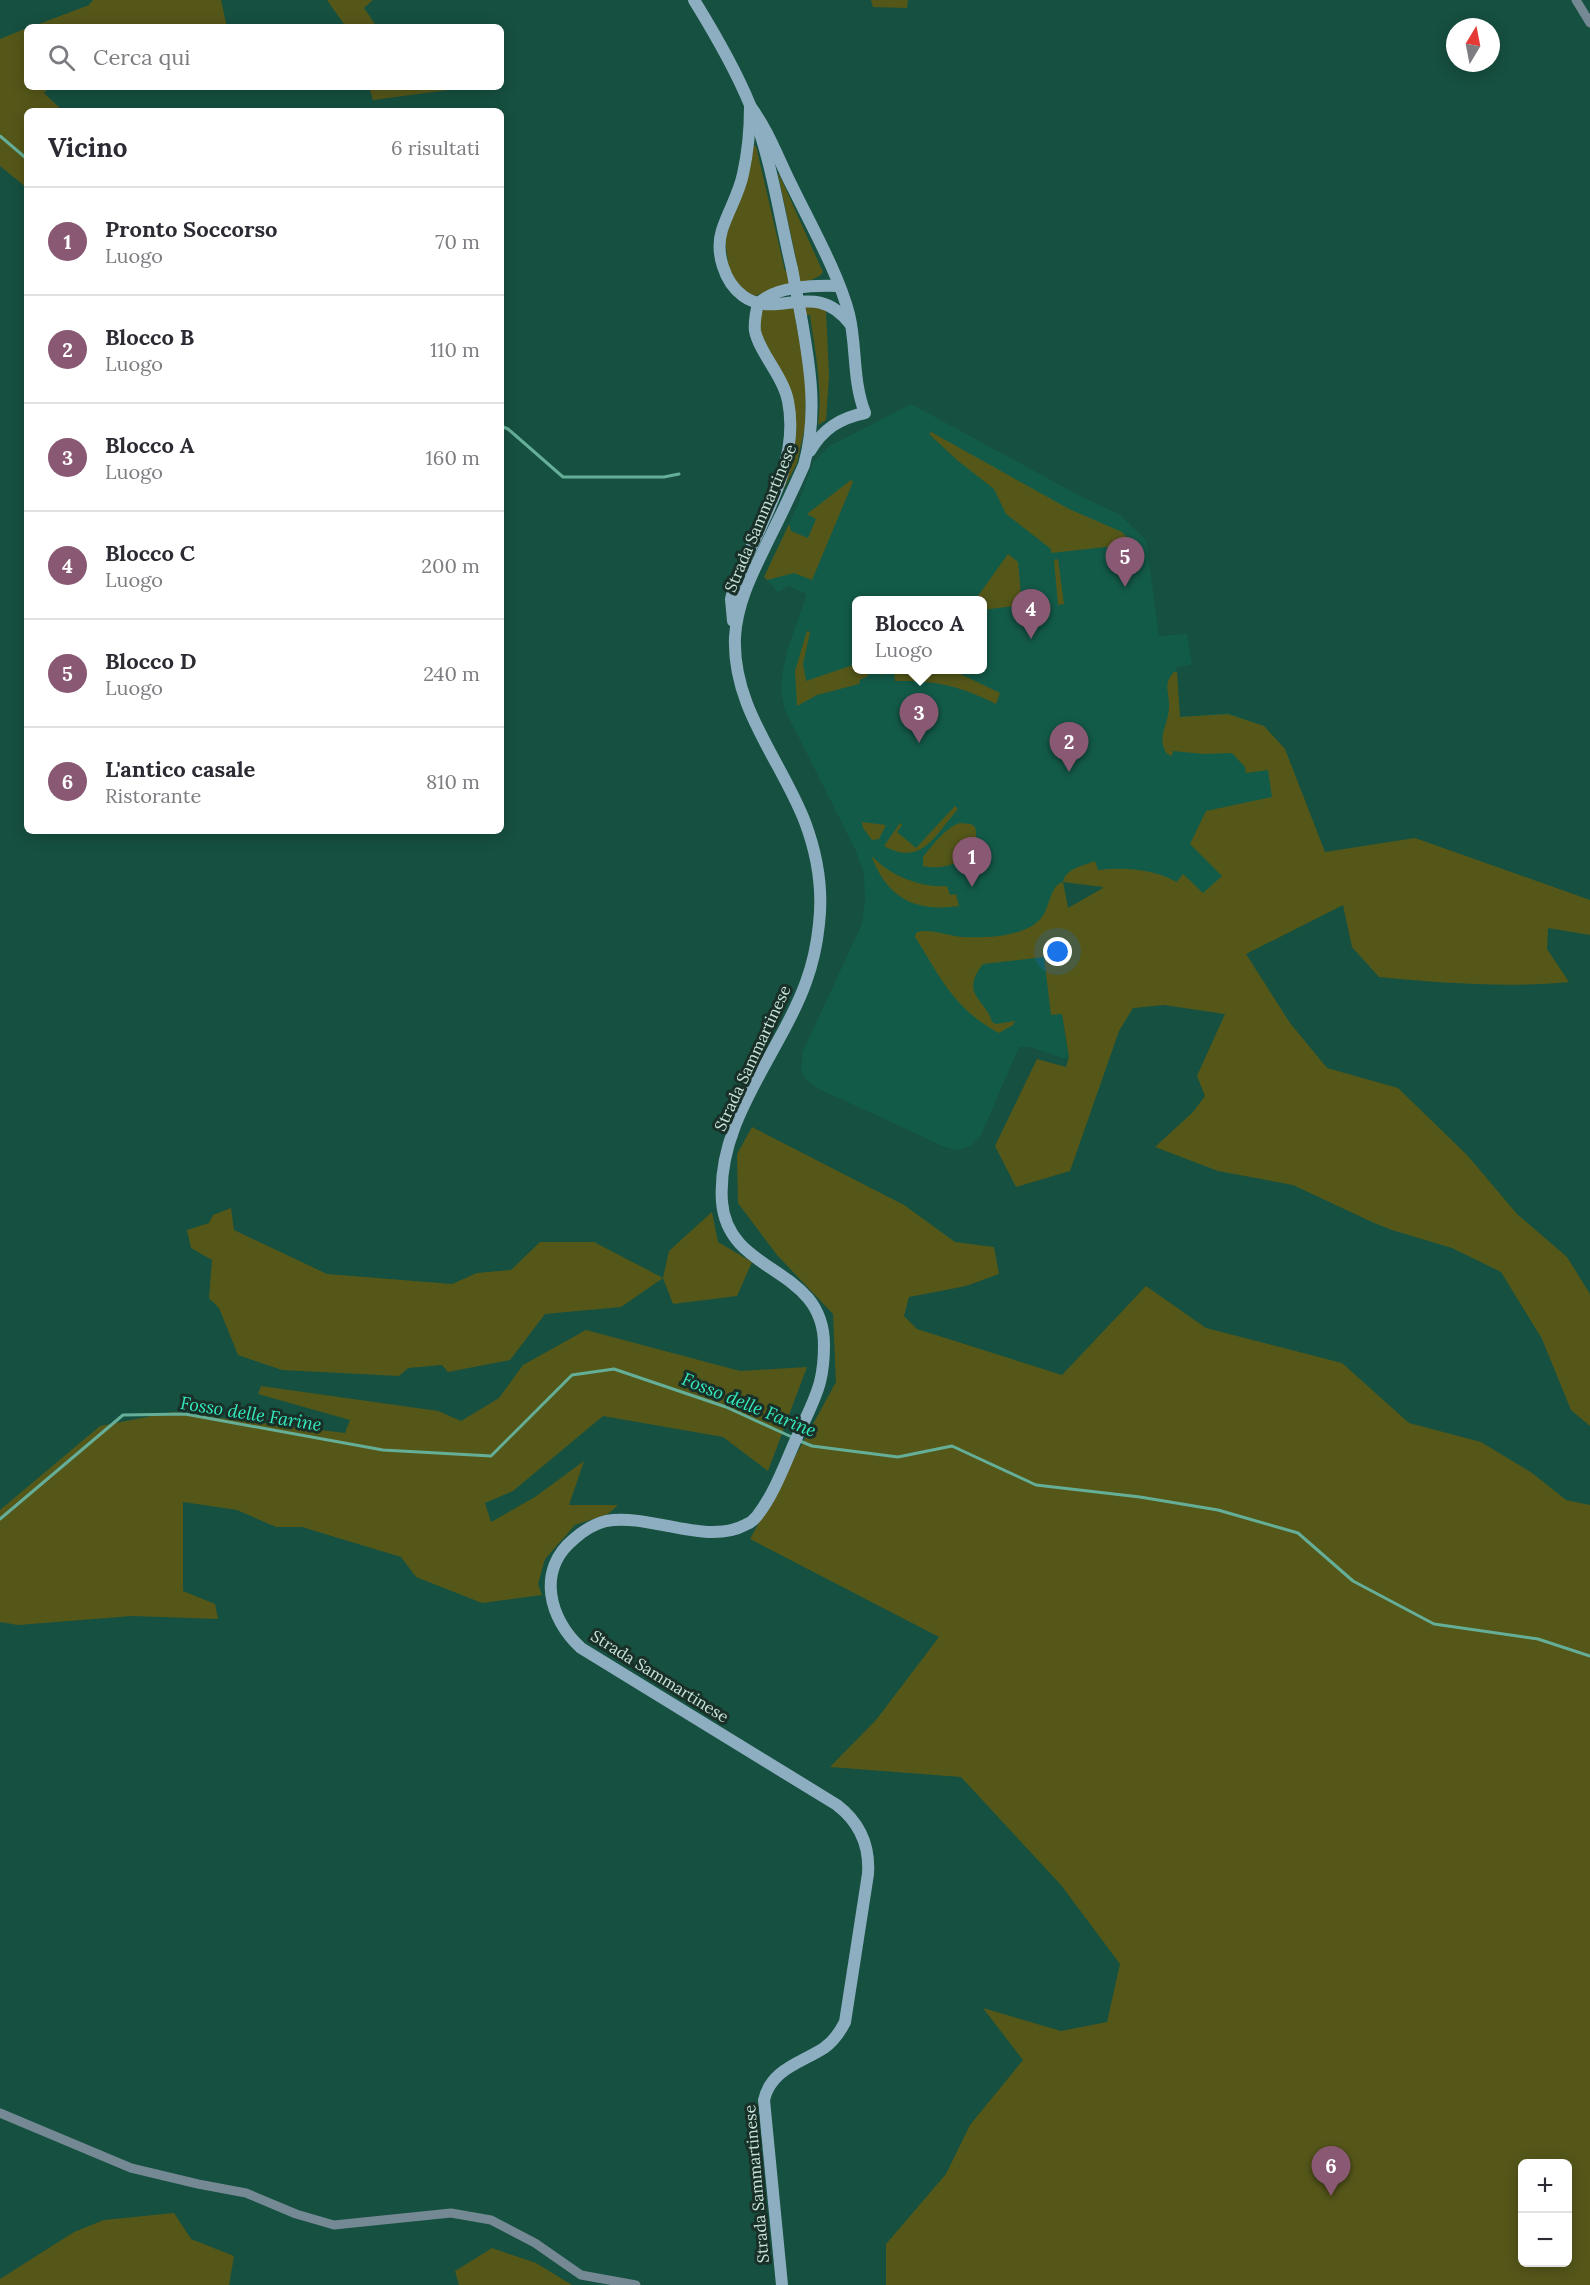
<!DOCTYPE html>
<html lang="it">
<meta charset="utf-8">
<style>
body{margin:0;font-family:Lora,serif;background:#f2f2f3;color:#2b2b33}
.controls{position:absolute;right:18px;bottom:18px;display:grid;overflow:hidden;border-radius:9px;box-shadow:0 3px 15px #0003}
.controls button{width:54px;height:54px;display:grid;place-items:center;padding:0;border:0;border-bottom:2px solid #e1e1e2;background:#fff;color:#2b2b33;font:30px sans-serif}
.compass{position:absolute;left:1446px;top:18px;width:54px;height:54px;border-radius:50%;background:#fff;box-shadow:0 3px 15px #0003;rotate:10deg}
.you{position:absolute;left:1058px;top:952px;width:21px;height:21px;margin:-15px;border:4px solid #fff;border-radius:50%;background:#1a73e8;box-shadow:0 0 0 9px #1a73e833}
.badge{display:grid;place-items:center;width:39px;height:39px;border-radius:50%;background:#895873;color:#fff;font-size:20px;font-weight:700}
.pin{position:absolute;translate:-50% -50px;filter:drop-shadow(0 2px 3px #0008)}
.pin::after{content:'';position:absolute;top:32px;width:21px;height:18px;background:inherit;clip-path:polygon(0 0,100% 0,50% 100%)}
.popup{position:absolute;left:852px;top:596px;width:135px;height:78px;box-sizing:border-box;display:grid;place-content:center;border-radius:9px;background:#fff;filter:drop-shadow(0 2px 4px #0005);font-size:20px;white-space:nowrap;color:#7c7c81}
.popup b{font-size:22px;color:#2b2b33}
.popup::after{content:'';position:absolute;left:50%;top:100%;margin-left:-12px;border:12px solid transparent;border-top-color:#fff}
.list{margin:0;padding:0;list-style:none}
h2{display:flex;justify-content:space-between;align-items:center;height:78px;margin:0;padding:0 24px;font-size:26px}
h2 small{font-size:20px;font-weight:400;color:#7c7c81}
.list li{display:grid;grid-template-columns:39px 1fr auto;gap:18px;align-items:center;box-sizing:border-box;height:108px;padding:0 24px;border-top:2px solid #e1e1e2}
.list b{display:block;font-size:22px;white-space:nowrap}
.list p{margin:0;font-size:20px;white-space:nowrap;color:#7c7c81}
.list em{font-size:20px;font-style:normal;color:#7c7c81}
.icon{flex:none;width:33px;height:33px;fill:none;stroke:currentColor;stroke-width:2;stroke-linecap:round;stroke-linejoin:round}
.map{position:relative;flex:none;width:1590px;height:2285px;overflow:hidden}
.search{position:absolute;background:#fff;box-shadow:0 3px 15px #0003;left:24px;top:24px;width:480px;height:66px;display:flex;align-items:center;gap:15px;box-sizing:border-box;padding:0 21px;border-radius:9px;color:#7c7c81;font-size:22px}
.panel{position:absolute;background:#fff;box-shadow:0 3px 15px #0003;left:24px;top:108px;width:480px;height:726px;border-radius:9px}
.map>svg:first-child{display:block}
</style>
<div class="map">
<svg width="1590" height="2285" viewBox="0 0 1590 2285">
<rect width="100%" height="100%" fill="#165040"/>
<!-- built -->
<path fill="#135b49" fill-rule="evenodd" d="M911 404 1084 498 1119 514 1146 540 1159 636 1187 634 1192 664 1176 668 1179 717 1228 713 1264 726 1285 749 1247 899 1063 882 1075 949 1063 1023 1069 1057 1063 1058 1031 1047H1019L981 1135 970 1146 959 1150 945 1147 817 1088 805 1079 801 1071 803 1051 862 924 865 901 864 874 856 851 785 710 781 691 782 675 788 648 807 594 789 586 778 592 764 577 797 507 813 463 828 447ZM856 600H982V670H856Z"/>
<!-- green -->
<g fill="#555719" fill-rule="evenodd">
<path d="M93 0H221L227 27H31L89 5Z"/>
<path d="M327 0H373L364 8 377 27H346Z"/>
<path d="M871 0H908L907 8 873 7Z"/>
<path d="M27 28V87H50L44 93 63 111H27V188L0 166V39Z"/>
<path d="M369 87H455L456 89 373 100Z"/>
<path d="M753 146H756L785 271 798 268 778 174H779L823 272C817 284 772 287 756 296L747 293 737 283 729 269 725 240Z"/>
<path d="M803 304 826 310 829 376 826 420 818 425C823 388 815 351 810 315L795 317 806 377 805 427 797 463 772 512 789 465 780 369 761 336 760 322 762 311 765 309Z"/>
<path d="M931 432 1069 509 1122 532 1133 544 1051 553V549L1006 514 994 489 957 460 929 434Z"/>
<path d="M851 480 853 482 812 580 794 573 767 580 764 577 789 524 791 531 808 538 816 519 807 514Z"/>
<path d="M1008 554 1018 562 1022 605 982 610V600H975Z"/>
<path d="M1058 559 1064 604 1058 605 1054 560Z"/>
<path d="M807 631 810 632 803 664 806 681 856 664V670H869L868 676 860 680 859 684 817 695 797 706 795 671Z"/>
<path d="M880 670H952L1000 693 996 704C961 686 935 680 895 681L894 672H885V674L881 675Z"/>
<path d="M1174 672H1177L1180 717 1228 714 1264 726 1285 749 1325 852 1415 838 1590 900V935L1548 928 1547 949 1569 982C1505 988 1443 983 1379 977L1352 947 1343 905 1246 954 1290 1023 1327 1068 1398 1088 1467 1155 1517 1214 1567 1257 1590 1294V1426L1571 1410 1542 1339 1501 1272 1452 1248 1392 1230 1372 1222 1293 1185 1218 1171 1155 1147 1193 1112 1205 1096 1197 1076 1225 1014 1164 1005 1133 1008 1119 1031 1070 1171 1016 1187 995 1146 1037 1059 1066 1067 1069 1057 1062 1014 1051 1015 1044 957 983 964C959 995 986 999 992 1022L996 1024 1015 1021 1013 1025 999 1033C954 1009 941 978 915 937L916 933C927 927 948 936 962 937 979 938 1002 937 1018 932 1027 929 1036 925 1042 917 1050 907 1050 885 1063 882 1066 868 1083 866 1095 861L1098 870C1126 867 1152 869 1177 882L1183 874 1203 893 1222 876 1190 844 1206 811 1272 797 1268 770 1246 773 1245 767 1232 753 1204 754 1173 751 1172 756 1167 754C1156 737 1168 726 1169 708 1170 693 1162 685 1174 672ZM1063 882 1103 887V888L1068 908Z"/>
<path d="M955 806 958 809C935 835 922 867 884 846L900 823 902 825 897 832 916 848Z"/>
<path d="M862 822 886 825 879 839 872 840 863 828Z"/>
<path d="M959 823 971 824 975 827C983 857 948 872 923 866V857C933 845 944 829 959 823Z"/>
<path d="M873 857C890 876 922 888 947 886L950 895 956 894 959 906C915 912 889 899 872 858Z"/>
<path d="M752 1127 904 1205 955 1242 994 1247 999 1274 966 1286 909 1297 904 1316 917 1329 1062 1375 1146 1286 1206 1328 1342 1363 1409 1423 1481 1442 1532 1473 1566 1500 1590 1505V2285H886V2244L946 2174 970 2125 1023 2060 983 2008 1061 2031 1107 2022 1120 1964 1061 1885 961 1777 830 1767 876 1720 939 1637 750 1539 836 1382 833 1314 777 1255 738 1203 737 1154ZM1522 2164H1568V2262H1522Z"/>
<path d="M231 1208 234 1230 327 1274 452 1284 477 1273 511 1270 540 1242H594L663 1278 669 1251 712 1212 718 1242 752 1262 737 1296 673 1304 663 1278 621 1307 545 1314 510 1360 448 1372 442 1365 408 1368 399 1376 282 1370 238 1355 219 1308 209 1298 212 1260 191 1248 187 1230 209 1223 213 1215Z"/>
<path d="M586 1330 740 1371 807 1367 768 1471 723 1437 603 1416 513 1491 485 1503 491 1522 535 1497 584 1461 569 1505H618L608 1514 575 1525 545 1559 538 1584 542 1595 482 1603 416 1577 401 1557 302 1527H276L237 1510 183 1502V1591L215 1604 218 1619 132 1616 18 1625 0 1622V1510L100 1426 173 1412 345 1433 350 1420 258 1394 261 1386 438 1411 461 1421 499 1398 523 1365Z"/>
<path d="M174 2213 191 2239 234 2256 229 2285H0V2279L74 2232 104 2220Z"/>
<path d="M492 2248 536 2263 572 2285H459L455 2271Z"/>
</g>
<g fill="none" stroke-linecap="round" stroke-linejoin="round">
<!-- stream -->
<g stroke="#65af99" stroke-width="3">
<path d="M0 136 27 159"/>
<path d="M501 426 508 429 563 477H664L679 474"/>
<path d="M800 1441 812 1446 898 1457 952 1446 1036 1485 1140 1497 1218 1510 1298 1533 1353 1581 1434 1624 1538 1639 1590 1656"/>
<path d="M0 1519 123 1415 185 1414 383 1450 491 1456 572 1375 614 1369 726 1407 794 1438"/>
</g>
<!-- street -->
<g stroke="#748994" stroke-width="9">
<path d="M1576 0 1590 23"/>
<path d="M0 2113 131 2168 198 2184 246 2193 296 2214 334 2225 451 2213 491 2220 535 2243 581 2275 636 2285"/>
</g>
<!-- secondary -->
<g stroke="#8daec0" stroke-width="12">
<path d="M694 0C715 34 735 68 750 105 771 156 779 215 792 269"/>
<path d="M750 106C769 131 779 161 793 188 811 225 839 275 849 314 857 347 852 379 865 413 840 418 823 429 810 451"/>
<path d="M750 106C750 129 748 152 743 174 739 194 728 211 722 230 715 252 724 282 743 296 778 321 815 277 851 325"/>
<path d="M733 621 731 599 735 583C758 527 801 465 788 401 783 376 759 352 755 331 754 322 756 312 758 304 774 286 816 285 839 286"/>
<path d="M782 2285 764 2100C771 2069 801 2063 824 2048 834 2041 840 2032 845 2022L868 1874C870 1845 859 1822 837 1805L581 1648C549 1619 536 1570 574 1539 583 1531 594 1524 606 1521 650 1513 706 1546 745 1525 750 1523 754 1520 757 1516 775 1493 785 1463 797 1437 805 1419 815 1401 820 1382 823 1370 824 1357 824 1345 824 1265 728 1276 722 1202 716 1121 780 1054 806 982 813 963 817 944 819 924 823 890 817 854 805 822 781 760 732 707 735 637 737 601 754 570 769 539 781 515 793 490 804 465 818 415 810 366 801 316"/>
</g>
<!-- secondary-bridge -->
<path stroke="#8daec0" stroke-width="12" d="M792 269 801 316"/>
</g>
<g text-anchor="middle" stroke-width="6" stroke-linejoin="round" paint-order="stroke">
<!-- street labels -->
<g font-size="16" fill="#c9e5da" stroke="#193029">
<text transform="translate(760 518) rotate(-67)" y="6">Strada Sammartinese</text>
<text transform="translate(752 1058) rotate(-65)" y="6">Strada Sammartinese</text>
<text transform="translate(660 1676) rotate(32)" y="6">Strada Sammartinese</text>
<text transform="translate(756 2184) rotate(-95)" y="6">Strada Sammartinese</text>
</g>
<!-- water labels -->
<g font-size="18" font-style="italic" fill="#35ebbe" stroke="#193029">
<text transform="translate(749 1405) rotate(22)" y="6">Fosso delle Farine</text>
<text transform="translate(251 1414) rotate(9)" y="6">Fosso delle Farine</text>
</g>
</g>
</svg>
<div class="controls">
<button>+</button>
<button>−</button>
</div>
<svg class="compass" viewBox="-18 -18 36 36"><path d="M0-13l5 13h-10z" fill="#e53935"/><path d="M0 13l5-13h-10z" fill="#7c7c81"/></svg>
<div class="you"></div>
<div class="pin badge" style="left:972px;top:887px">1</div>
<div class="pin badge" style="left:1069px;top:772px">2</div>
<div class="pin badge" style="left:919px;top:743px">3</div>
<div class="popup"><b>Blocco A</b>Luogo</div>
<div class="pin badge" style="left:1031px;top:639px">4</div>
<div class="pin badge" style="left:1125px;top:587px">5</div>
<div class="pin badge" style="left:1331px;top:2196px">6</div>
<div class="search"><svg class="icon" aria-label="search" viewBox="0 0 24 24"><circle cx="10" cy="10" r="6"/><path d="M15 15l6 6"/></svg>Cerca qui</div>
<section class="panel">
<h2>Vicino<small>6 risultati</small></h2>
<ul class="list">
<li><span class="badge">1</span><div><b>Pronto Soccorso</b><p>Luogo</p></div><em>70 m</em></li>
<li><span class="badge">2</span><div><b>Blocco B</b><p>Luogo</p></div><em>110 m</em></li>
<li><span class="badge">3</span><div><b>Blocco A</b><p>Luogo</p></div><em>160 m</em></li>
<li><span class="badge">4</span><div><b>Blocco C</b><p>Luogo</p></div><em>200 m</em></li>
<li><span class="badge">5</span><div><b>Blocco D</b><p>Luogo</p></div><em>240 m</em></li>
<li><span class="badge">6</span><div><b>L'antico casale</b><p>Ristorante</p></div><em>810 m</em></li>
</ul>
</section>
</div>
